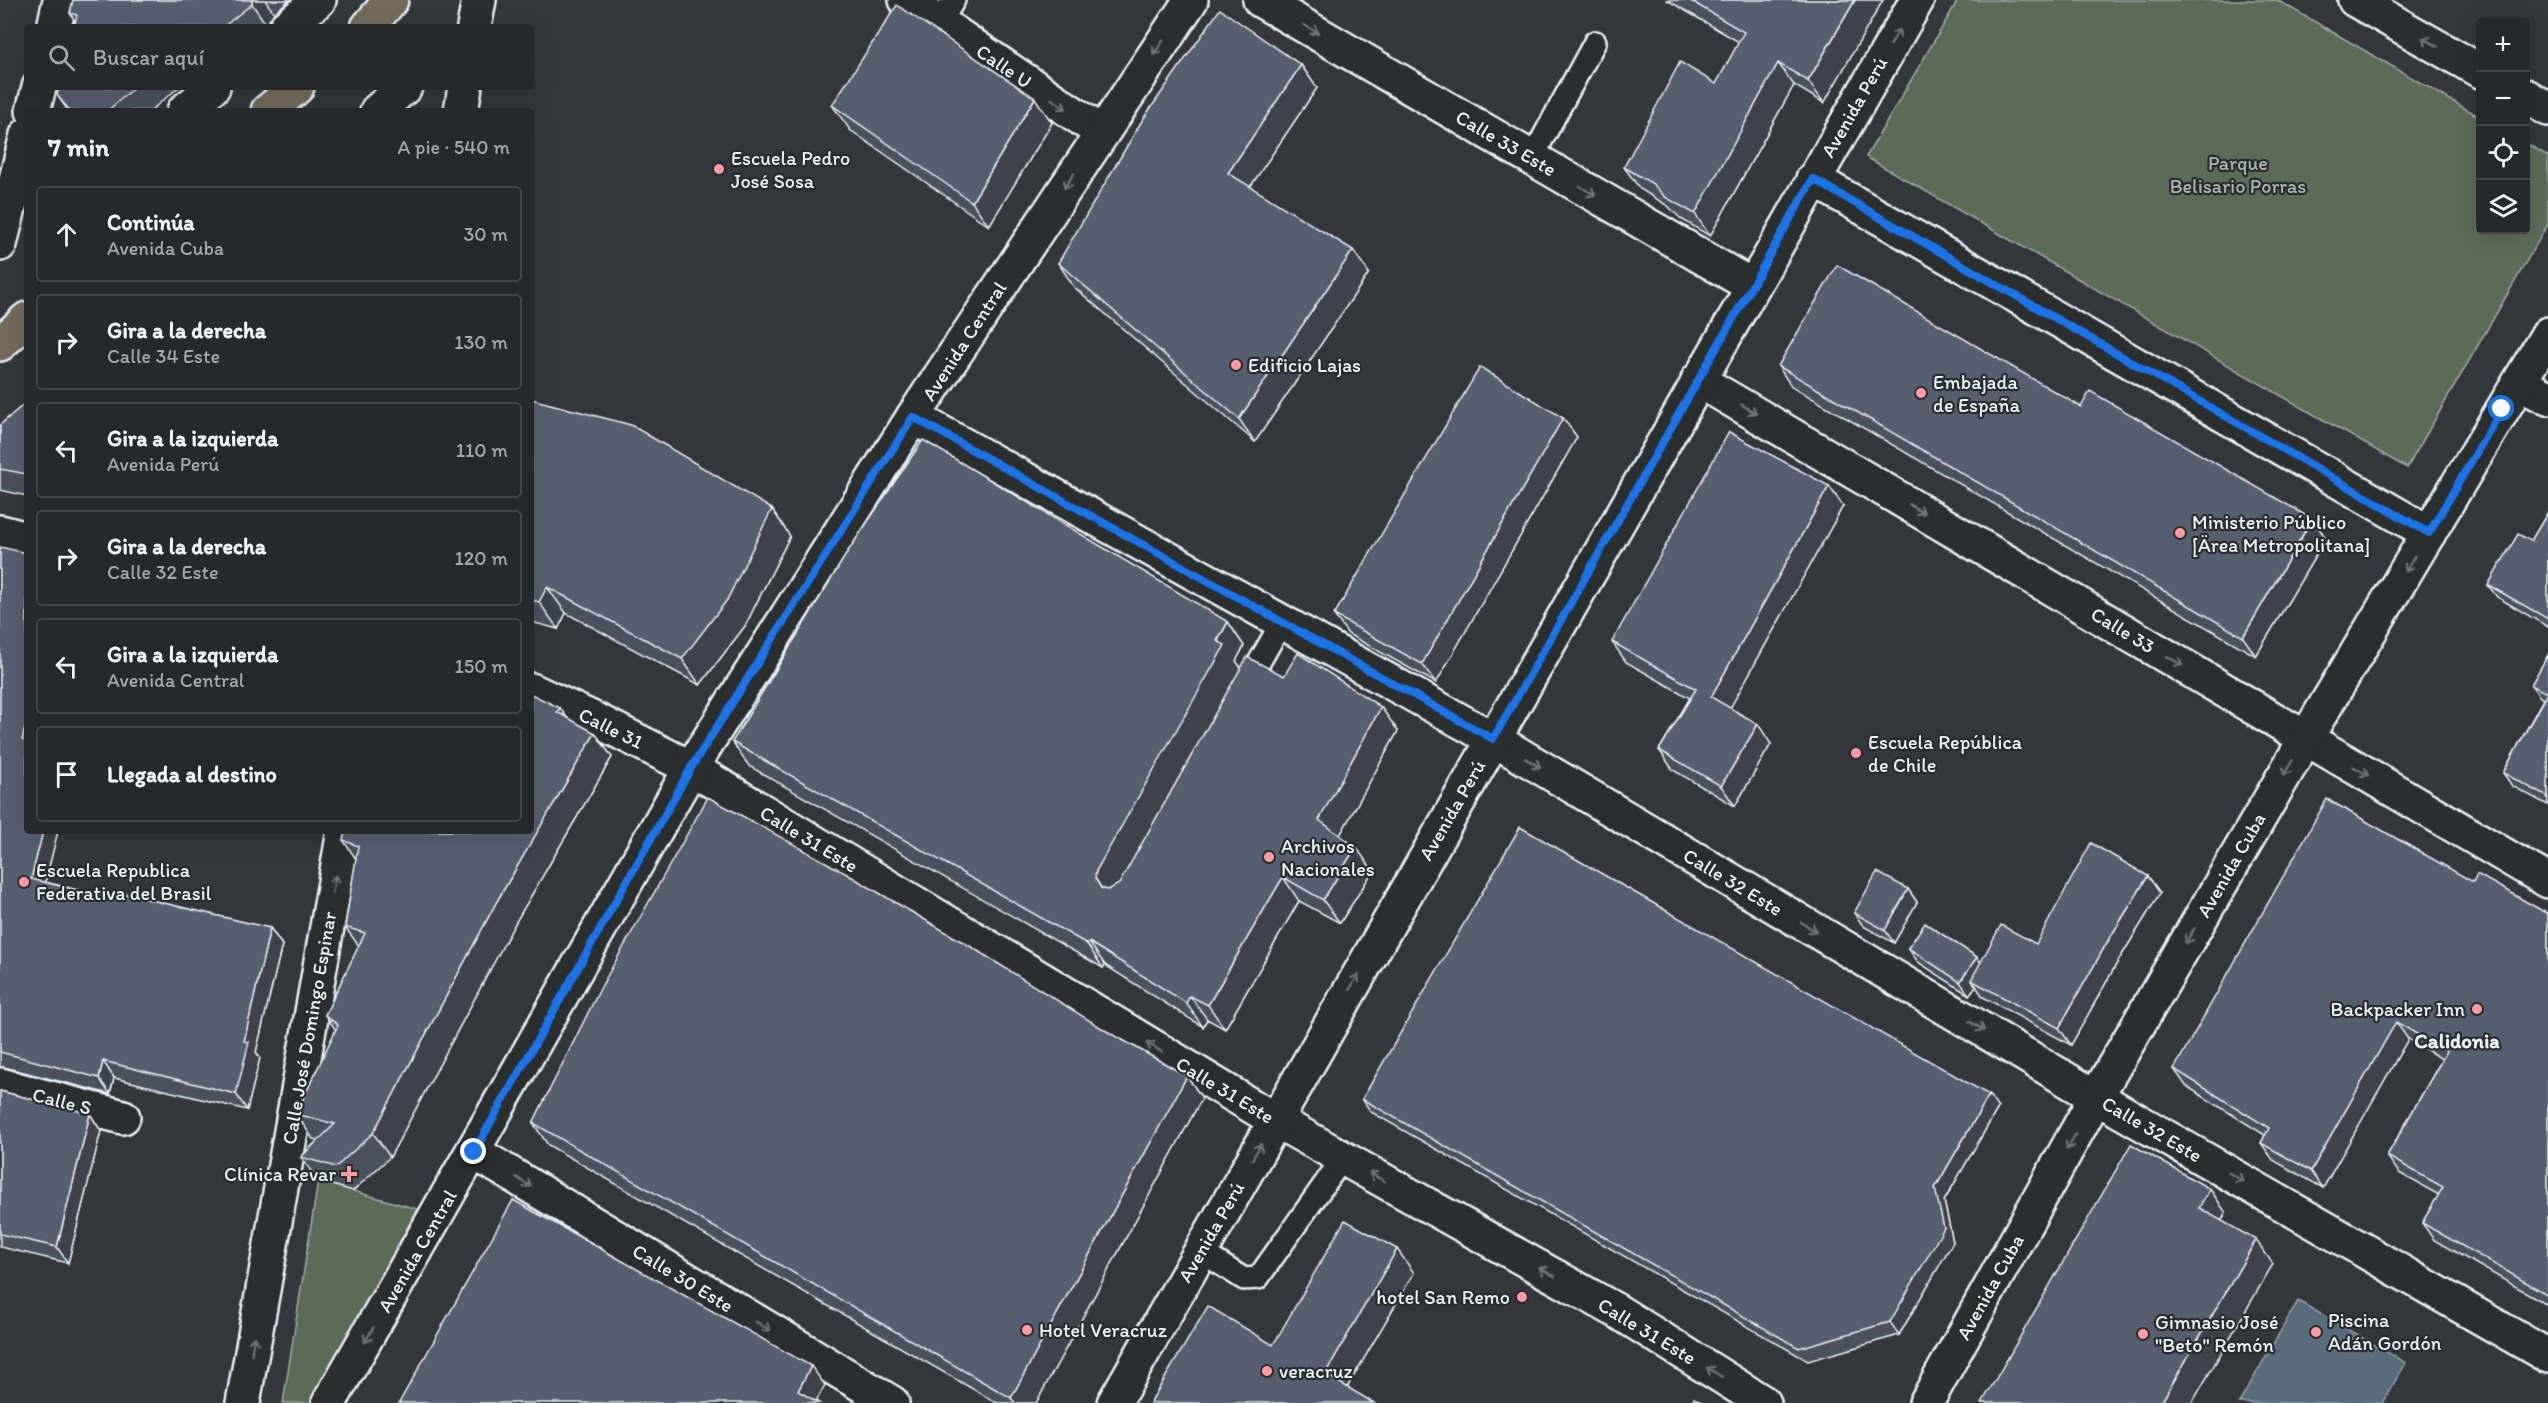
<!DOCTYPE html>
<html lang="es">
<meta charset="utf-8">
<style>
body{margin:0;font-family:Itim,sans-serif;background:#2e3134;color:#f1f3f6}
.controls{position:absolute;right:18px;top:18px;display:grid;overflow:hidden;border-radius:6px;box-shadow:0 6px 24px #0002}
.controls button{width:54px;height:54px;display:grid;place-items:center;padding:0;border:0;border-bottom:2px solid #424548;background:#26292c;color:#f1f3f6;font:30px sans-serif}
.stop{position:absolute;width:18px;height:18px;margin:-14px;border:4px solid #1a73e8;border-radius:50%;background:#fff}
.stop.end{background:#1a73e8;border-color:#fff;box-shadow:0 2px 6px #0008}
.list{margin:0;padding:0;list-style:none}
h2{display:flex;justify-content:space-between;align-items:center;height:78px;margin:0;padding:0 24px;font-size:26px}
h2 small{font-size:20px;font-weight:400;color:#a4a6a9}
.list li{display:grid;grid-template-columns:39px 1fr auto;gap:18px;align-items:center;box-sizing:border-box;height:96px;margin:0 12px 12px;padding:0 12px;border:2px solid #424548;border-radius:6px}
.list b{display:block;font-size:22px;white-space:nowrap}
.list p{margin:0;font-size:20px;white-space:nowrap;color:#a4a6a9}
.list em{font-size:20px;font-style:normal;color:#a4a6a9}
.icon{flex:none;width:33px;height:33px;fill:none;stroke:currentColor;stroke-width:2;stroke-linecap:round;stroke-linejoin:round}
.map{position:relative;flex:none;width:2548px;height:1403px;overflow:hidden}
.search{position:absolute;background:#26292c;box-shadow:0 6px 24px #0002;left:24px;top:24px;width:510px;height:66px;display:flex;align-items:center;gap:15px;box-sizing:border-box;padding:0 21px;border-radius:6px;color:#a4a6a9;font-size:22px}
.panel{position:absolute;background:#26292c;box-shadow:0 6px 24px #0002;left:24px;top:108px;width:510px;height:726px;border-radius:6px}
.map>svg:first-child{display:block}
</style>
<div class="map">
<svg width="2548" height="1403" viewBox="0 0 2548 1403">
<rect width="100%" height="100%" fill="#33373b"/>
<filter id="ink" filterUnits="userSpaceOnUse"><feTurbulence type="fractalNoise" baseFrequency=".0167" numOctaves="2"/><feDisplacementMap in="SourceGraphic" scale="12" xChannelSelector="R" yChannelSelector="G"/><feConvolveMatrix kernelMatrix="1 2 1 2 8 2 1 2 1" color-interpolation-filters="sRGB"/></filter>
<g filter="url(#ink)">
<!-- green -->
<g fill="#5a6c56" stroke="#a1aea7" stroke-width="1.5">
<path d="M1958 0H2277L2480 117V230H2526V143L2548 156V224L2407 468 1866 157Z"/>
<path d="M318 1181 417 1209 316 1403H283Z"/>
</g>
<!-- water -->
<path fill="#596d7b" stroke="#92a2ad" stroke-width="1.5" d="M2298 1301 2406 1363 2382 1403H2239Z"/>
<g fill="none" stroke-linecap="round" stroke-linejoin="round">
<!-- service casing -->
<g stroke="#e8f1f8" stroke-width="26">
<g id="service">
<path d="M940 23 954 0"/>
<path d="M1532 158 1595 42"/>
<path d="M1245 687 1282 622"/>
<path d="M1200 1251 1244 1279 1258 1278 1343 1158"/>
</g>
</g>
<!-- minor casing -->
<g stroke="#e8f1f8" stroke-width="38">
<g id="minor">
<path d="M1260 0 1752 286"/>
<path d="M2355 0 2480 71"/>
<path d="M54 27 60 0"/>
<path d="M286 27 319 0"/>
<path d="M2526 96 2548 109"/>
<path d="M33 111 39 87"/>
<path d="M184 111 213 87"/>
<path d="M377 111 405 87"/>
<path d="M1813 179 2429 533"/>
<path d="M0 244 27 135"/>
<path d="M1698 380 2548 881"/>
<path d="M2519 383 2548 398"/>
<path d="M913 417 1493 739 2096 1097 2548 1356"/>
<path d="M0 532 27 539"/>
<path d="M531 690 600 722 691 768 1275 1120 1617 1311 1764 1403"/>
<path d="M0 1085 123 1117"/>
<path d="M474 1152 892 1403"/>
</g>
</g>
<!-- tertiary casing -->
<g stroke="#e8f1f8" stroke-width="38">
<g id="tertiary">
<path d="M906 0 1101 132"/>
<path d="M474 27 479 0"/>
<path d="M461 111 465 87"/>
<path d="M243 1403 344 831"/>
<path d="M1926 1403 2096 1097 2306 738 2548 334"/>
</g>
</g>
<!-- secondary casing -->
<g stroke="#e8f1f8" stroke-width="38">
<g id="secondary">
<path d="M329 1403 691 768 913 417 1191 0"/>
<path d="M1114 1403 1917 0"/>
</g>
</g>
<!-- primary casing -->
<g stroke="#e8f1f8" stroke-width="38">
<g id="primary">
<path d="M368 27 391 0"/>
<path d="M268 111 297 87"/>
<path d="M0 344 27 319"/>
</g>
</g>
<!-- service -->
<use href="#service" stroke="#2a2d2e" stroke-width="21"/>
<!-- minor -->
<use href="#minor" stroke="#2a2d2e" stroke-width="33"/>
<!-- tertiary -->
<use href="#tertiary" stroke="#2a2d2e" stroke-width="33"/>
<!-- secondary -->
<use href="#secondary" stroke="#2a2d2e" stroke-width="33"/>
<!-- primary -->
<use href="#primary" stroke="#736b5a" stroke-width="33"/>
</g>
<!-- wall -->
<g fill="#4a515f" stroke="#e8f1f8" stroke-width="1.5">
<path d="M73 0H289L274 13 269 20 268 27H74L75 21 70 13Z"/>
<path d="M1667 0H1883L1824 103 1794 85 1710 236 1681 219 1668 206 1640 189 1624 167 1716 84 1739 42Z"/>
<path d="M1301 65 1317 88 1250 187 1369 273 1255 442 1074 287 1058 263Z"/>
<path d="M59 87H179L150 111H68L57 95Z"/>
<path d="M832 105 1052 123 989 226 850 130Z"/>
<path d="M1778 366 2312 519 2326 538 2256 656 1791 386Z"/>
<path d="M27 398V496L0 490V425L23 405Z"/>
<path d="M531 399 790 536 745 626 700 685 566 613 558 629 531 622Z"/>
<path d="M1563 418 1577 437 1436 683 1348 634 1334 615Z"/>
<path d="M1829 486 1843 506 1730 708 1771 744 1735 806 1673 770 1659 750 1690 698 1626 662 1612 642Z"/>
<path d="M2548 512V627L2497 597 2488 585 2531 541Z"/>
<path d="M0 547 27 831H58L45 882 119 900 270 928 282 945 256 1052 260 1058 247 1110 114 1078 110 1094 4 1067H0Z"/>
<path d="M1228 622 1244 646 1236 661 1241 668 1284 676 1398 731 1340 835 1373 871 1340 923 1299 901 1225 1029 1207 1019 1203 1027 1105 965 1103 968 749 766 732 742Z"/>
<path d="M2548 655V805L2512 786 2503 773 2543 699 2540 697 2531 685Z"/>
<path d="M560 708 567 718 595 733 612 757 514 925 390 1157 353 1191 318 1181 301 1157 318 1140 313 1139 296 1114 336 1030 325 1015 359 946 345 927 356 859 343 840Z"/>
<path d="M2148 876 2160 893 2117 963 2071 1045 1983 997 1976 986 1969 995 1918 962 1908 948 1981 962 2036 944Z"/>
<path d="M2473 882 2548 914V1305L2434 1240 2422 1223 2439 1195 2399 1173 2387 1156 2442 1059 2408 1039 2323 1188 2273 1160 2261 1143 2265 1135 2186 1086 2174 1069Z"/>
<path d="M1908 889 1917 902 1894 943 1863 926 1854 913Z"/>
<path d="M1108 1032 1187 1076 1202 1098 1036 1403H997L548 1145 533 1123Z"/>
<path d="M0 1091 90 1114 101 1131 68 1263 0 1247Z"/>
<path d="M1362 1099 1998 1108 1944 1201 1953 1242 1899 1335 1808 1361 1371 1112Z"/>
</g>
<!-- shaded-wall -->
<g fill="#3c424e" stroke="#e8f1f8" stroke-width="1.5">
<path d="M252 0H265L274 13 269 20 268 27 252 4Z"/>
<path d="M1855 0H1883L1824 103 1808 81Z"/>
<path d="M1778 63 1794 85 1710 236 1695 214Z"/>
<path d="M1301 65 1317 88 1244 196 1228 173Z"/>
<path d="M1035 98 1052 123 989 226 972 202Z"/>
<path d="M1353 250 1369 273 1255 442 1239 419Z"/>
<path d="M1563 418 1577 437 1436 683 1422 664Z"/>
<path d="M1829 486 1843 506 1725 717 1711 697Z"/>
<path d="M772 509 790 536 745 626 700 685 682 659Z"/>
<path d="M2312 519 2326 538 2256 656 2243 637Z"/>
<path d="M547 587 566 613 558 629 539 602Z"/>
<path d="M1228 622 1244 646 1236 661 1241 668 1113 895 1101 888 1095 878 1096 871Z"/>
<path d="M1381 707 1398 731 1335 844 1319 820Z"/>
<path d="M560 708 577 732 557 712Z"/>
<path d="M27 720V747L22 740Z"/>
<path d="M1758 724 1771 744 1735 806 1721 786Z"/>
<path d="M595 733 612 757 514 925 390 1157 373 1133 497 901Z"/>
<path d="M43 831H58L42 895 31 879Z"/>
<path d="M1356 847 1373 871 1340 923 1323 900Z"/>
<path d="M2148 876 2160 893 2117 963 2071 1045 2059 1028 2105 946Z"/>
<path d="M1283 877 1299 901 1225 1029 1208 1005Z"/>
<path d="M1908 889 1917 902 1894 943 1885 930Z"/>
<path d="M270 928 282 945 256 1052 260 1058 247 1110 236 1094 244 1041Z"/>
<path d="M1089 942 1105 965 1103 968 1087 944Z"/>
<path d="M1977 957 1986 970 1971 980 1976 986 1969 995 1960 982Z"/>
<path d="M1190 996 1207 1019 1203 1027 1186 1003Z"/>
<path d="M2396 1022 2408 1039 2323 1188 2311 1171Z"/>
<path d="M103 1061 114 1078 110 1094 99 1078Z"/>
<path d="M1187 1076 1202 1098 1036 1403H1015L1011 1398Z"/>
<path d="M1989 1095 1998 1108 1944 1201 1953 1242 1899 1335 1890 1322 1935 1188Z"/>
<path d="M90 1114 101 1131 68 1263 57 1247Z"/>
<path d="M2210 1189 2226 1213 2215 1232 2199 1208Z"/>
<path d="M2256 1240 2273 1264 2192 1403H2161Z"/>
<path d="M1397 1249 1414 1273 1341 1398 1325 1374Z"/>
<path d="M811 1366 825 1385 815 1403 798 1391Z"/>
</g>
<!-- building -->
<g fill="#565e6f" stroke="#e8f1f8" stroke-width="1.5">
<path d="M73 0H252V4L223 27H74L77 15 70 13Z"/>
<path d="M1689 0H1855L1808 81 1778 63 1695 214 1665 197 1653 184 1624 167 1680 62 1716 84 1744 32Z"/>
<path d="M897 5 1035 98 972 202 832 105Z"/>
<path d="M1220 9 1301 65 1228 173 1353 250 1239 419 1058 263 1143 119Z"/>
<path d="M59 87H135L107 111H70L57 95Z"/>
<path d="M1837 265 2081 407 2090 391 2312 519 2243 637 1778 366Z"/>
<path d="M1480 367 1563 418 1422 664 1334 615Z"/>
<path d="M27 398V474L0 469V425L23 405Z"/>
<path d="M531 399 631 425 772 509 727 600 682 659 547 587 539 602 531 600Z"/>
<path d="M1729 432 1829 486 1711 697 1758 724 1721 786 1659 750 1696 689 1612 642Z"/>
<path d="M923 440 1228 622 1217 641 1225 645 1096 871 1095 878 1101 888 1108 890 1119 884 1247 657 1284 676 1298 653 1381 707 1319 820 1356 847 1323 900 1283 877 1208 1005 1190 996 1186 1003 1089 942 1087 944 732 742 850 548Z"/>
<path d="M2548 512V619L2488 585 2518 534 2531 541Z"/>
<path d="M0 547 27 553V720L22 740 27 741V831H43L31 879 119 900 121 893 270 928 244 1041 249 1042 236 1094 103 1061 99 1078 0 1052Z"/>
<path d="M2548 655V797L2503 773 2547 693 2531 685Z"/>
<path d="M531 694 560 708 557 712 595 733 497 901 373 1133 336 1167 301 1157 335 1124 296 1114 338 1025 325 1015 365 933 345 927 358 846 343 840 345 831H531Z"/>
<path d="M708 797 840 870 973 948 1108 1032 1187 1076 1011 1398 533 1123 601 987Z"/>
<path d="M2327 799 2473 882 2477 874 2548 914V1295L2422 1223 2443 1187 2387 1156 2447 1051 2396 1022 2311 1171 2261 1143 2269 1128 2174 1069Z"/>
<path d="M1520 827 1989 1095 1935 1188 1944 1228 1890 1322 1799 1348 1362 1099Z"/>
<path d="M2091 843 2148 876 2105 946 2059 1028 1971 980 2001 925 2036 944Z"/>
<path d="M1877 872 1908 889 1885 930 1854 913Z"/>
<path d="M1925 923 1977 957 1960 982 1908 948Z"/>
<path d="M0 1091 90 1114 57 1247 0 1234Z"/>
<path d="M2131 1144 2210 1189 2199 1208 2256 1240 2161 1403H1982Z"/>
<path d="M513 1200 811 1366 798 1391 819 1403H399Z"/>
<path d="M1345 1220 1397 1249 1325 1374 1374 1403H1150L1208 1306 1273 1345Z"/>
<path d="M1694 1398 1703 1403H1691Z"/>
</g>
<!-- one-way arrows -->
<defs><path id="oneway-shaft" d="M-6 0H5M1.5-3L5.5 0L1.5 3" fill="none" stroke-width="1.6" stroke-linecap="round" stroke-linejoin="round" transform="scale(1.5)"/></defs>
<g stroke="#6c7275">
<use href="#oneway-shaft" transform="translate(1311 29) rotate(30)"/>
<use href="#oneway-shaft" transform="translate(1895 37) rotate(-60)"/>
<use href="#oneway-shaft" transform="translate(2430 42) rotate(-150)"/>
<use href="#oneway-shaft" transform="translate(1158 48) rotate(124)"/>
<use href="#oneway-shaft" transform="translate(1059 104) rotate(34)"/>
<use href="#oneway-shaft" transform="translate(1069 181) rotate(123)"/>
<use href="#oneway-shaft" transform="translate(1588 191) rotate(30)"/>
<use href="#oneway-shaft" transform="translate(1749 409) rotate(31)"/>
<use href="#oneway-shaft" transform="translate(1917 509) rotate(31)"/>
<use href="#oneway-shaft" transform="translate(2410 564) rotate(121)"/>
<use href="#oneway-shaft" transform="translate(2175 661) rotate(31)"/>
<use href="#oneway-shaft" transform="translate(1533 763) rotate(31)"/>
<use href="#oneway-shaft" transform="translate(2288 768) rotate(120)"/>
<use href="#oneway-shaft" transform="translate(2361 771) rotate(30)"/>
<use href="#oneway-shaft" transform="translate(334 884) rotate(-80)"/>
<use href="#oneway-shaft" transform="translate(1809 927) rotate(31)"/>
<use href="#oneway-shaft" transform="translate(2190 936) rotate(120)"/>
<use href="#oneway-shaft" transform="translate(1354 982) rotate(-60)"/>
<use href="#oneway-shaft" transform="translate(1977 1026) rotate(31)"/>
<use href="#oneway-shaft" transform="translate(1154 1047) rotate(-149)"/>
<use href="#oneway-shaft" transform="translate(2071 1142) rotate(119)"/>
<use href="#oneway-shaft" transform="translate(1257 1151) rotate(-60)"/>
<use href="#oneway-shaft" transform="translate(1377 1177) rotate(-151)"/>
<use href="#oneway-shaft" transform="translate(2236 1177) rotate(30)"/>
<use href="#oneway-shaft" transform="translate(524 1182) rotate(31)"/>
<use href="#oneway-shaft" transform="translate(1547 1272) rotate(-151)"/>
<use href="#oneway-shaft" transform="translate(763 1326) rotate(31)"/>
<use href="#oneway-shaft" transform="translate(369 1335) rotate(120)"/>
<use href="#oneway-shaft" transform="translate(253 1345) rotate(-80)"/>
<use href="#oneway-shaft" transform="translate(1714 1372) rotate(-148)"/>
</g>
</g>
<g fill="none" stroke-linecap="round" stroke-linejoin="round" filter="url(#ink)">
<!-- route -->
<path stroke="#1a73e8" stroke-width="8" d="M474 1152 691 768 913 417 1493 739 1813 179 2429 533 2502 409"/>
</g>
<!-- markers -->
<g fill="#ff9aa2" stroke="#2a2d2e" stroke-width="2">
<circle cx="719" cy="169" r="6"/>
<circle cx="1236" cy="365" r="6"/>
<circle cx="1921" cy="393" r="6"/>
<circle cx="2180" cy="533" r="6"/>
<circle cx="1856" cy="753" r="6"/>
<circle cx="1269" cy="857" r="6"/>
<circle cx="24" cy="882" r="6"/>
<circle cx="2477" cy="1009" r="6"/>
<path d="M346 1165h6v6h6v6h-6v6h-6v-6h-6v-6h6z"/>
<circle cx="1522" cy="1297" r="6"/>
<circle cx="1027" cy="1330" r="6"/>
<circle cx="2316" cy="1332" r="6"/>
<circle cx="2143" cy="1334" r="6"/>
<circle cx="1267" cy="1371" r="6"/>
</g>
<g text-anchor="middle" stroke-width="4.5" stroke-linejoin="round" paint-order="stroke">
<!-- street labels -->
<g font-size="20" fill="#e8f1f8" stroke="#2a2d2e">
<text transform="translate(1004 66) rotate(34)" y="7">Calle U</text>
<text transform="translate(1854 107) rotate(-60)" y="7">Avenida Perú</text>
<text transform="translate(1506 143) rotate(30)" y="7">Calle 33 Este</text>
<text transform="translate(964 341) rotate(-57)" y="7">Avenida Central</text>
<text transform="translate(2123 630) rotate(31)" y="7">Calle 33</text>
<text transform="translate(611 728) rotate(26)" y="7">Calle 31</text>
<text transform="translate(1452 810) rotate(-60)" y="7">Avenida Perú</text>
<text transform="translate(809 839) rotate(31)" y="7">Calle 31 Este</text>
<text transform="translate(2231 865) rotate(-60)" y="7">Avenida Cuba</text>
<text transform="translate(1733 882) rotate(31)" y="7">Calle 32 Este</text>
<text transform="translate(309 1028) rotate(-80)" y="7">Calle José Domingo Espinar</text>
<text transform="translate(1225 1090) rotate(31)" y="7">Calle 31 Este</text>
<text transform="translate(62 1101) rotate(14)" y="7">Calle S</text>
<text transform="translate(2152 1129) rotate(30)" y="7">Calle 32 Este</text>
<text transform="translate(1211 1232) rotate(-60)" y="7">Avenida Perú</text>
<text transform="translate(417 1251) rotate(-60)" y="7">Avenida Central</text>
<text transform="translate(683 1278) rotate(31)" y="7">Calle 30 Este</text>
<text transform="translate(1990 1287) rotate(-61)" y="7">Avenida Cuba</text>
<text transform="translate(1647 1331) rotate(31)" y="7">Calle 31 Este</text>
</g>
<!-- poi labels -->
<g font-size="20" fill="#e8f1f8" stroke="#2a2d2e" text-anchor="start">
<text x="731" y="165">Escuela Pedro<tspan x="731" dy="23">José Sosa</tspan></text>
<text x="1248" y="372">Edificio Lajas</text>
<text x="1933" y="389">Embajada<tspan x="1933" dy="23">de España</tspan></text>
<text x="2192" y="529">Ministerio Público<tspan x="2192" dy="23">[Ärea Metropolitana]</tspan></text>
<text x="1868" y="749">Escuela República<tspan x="1868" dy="23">de Chile</tspan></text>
<text x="1281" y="853">Archivos<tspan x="1281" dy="23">Nacionales</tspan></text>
<text x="36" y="877">Escuela Republica<tspan x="36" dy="23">Federativa del Brasil</tspan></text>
<text x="2465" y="1016" text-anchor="end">Backpacker Inn</text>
<text x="336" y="1181" text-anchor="end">Clínica Revar</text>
<text x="1510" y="1304" text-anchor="end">hotel San Remo</text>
<text x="2328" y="1327">Piscina<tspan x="2328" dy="23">Adán Gordón</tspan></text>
<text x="2155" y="1329">Gimnasio José<tspan x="2155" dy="23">"Beto" Remón</tspan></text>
<text x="1039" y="1337">Hotel Veracruz</text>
<text x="1279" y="1378">veracruz</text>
</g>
<!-- park labels -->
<g font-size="20" fill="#a8b5af" stroke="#2a2d2e">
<text x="2238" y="170">Parque<tspan x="2238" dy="23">Belisario Porras</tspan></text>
</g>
<!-- neighbourhood labels -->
<g font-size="21" font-weight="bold" fill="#e8f1f8" stroke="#2a2d2e">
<text x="2457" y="1048">Calidonia</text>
</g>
</g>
</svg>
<div class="controls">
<button>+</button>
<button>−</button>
<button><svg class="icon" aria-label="locate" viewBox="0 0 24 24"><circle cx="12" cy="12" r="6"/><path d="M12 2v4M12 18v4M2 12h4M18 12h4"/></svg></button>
<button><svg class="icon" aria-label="layers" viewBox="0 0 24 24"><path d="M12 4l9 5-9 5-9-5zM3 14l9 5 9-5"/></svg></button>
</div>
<div class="stop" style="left:2502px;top:409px"></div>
<div class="stop end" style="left:474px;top:1152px"></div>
<div class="search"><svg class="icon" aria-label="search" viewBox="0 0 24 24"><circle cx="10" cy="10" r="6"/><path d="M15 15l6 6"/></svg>Buscar aquí</div>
<section class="panel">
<h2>7 min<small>A pie · 540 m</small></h2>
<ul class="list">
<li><svg class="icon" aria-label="ahead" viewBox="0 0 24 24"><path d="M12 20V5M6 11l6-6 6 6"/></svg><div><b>Continúa</b><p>Avenida Cuba</p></div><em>30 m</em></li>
<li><svg class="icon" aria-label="right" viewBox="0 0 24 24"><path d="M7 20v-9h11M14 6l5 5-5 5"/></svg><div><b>Gira a la derecha</b><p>Calle 34 Este</p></div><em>130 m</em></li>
<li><svg class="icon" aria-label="left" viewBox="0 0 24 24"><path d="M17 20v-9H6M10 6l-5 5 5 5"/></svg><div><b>Gira a la izquierda</b><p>Avenida Perú</p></div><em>110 m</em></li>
<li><svg class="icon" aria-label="right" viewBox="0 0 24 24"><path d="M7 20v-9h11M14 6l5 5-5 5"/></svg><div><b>Gira a la derecha</b><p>Calle 32 Este</p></div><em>120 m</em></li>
<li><svg class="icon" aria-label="left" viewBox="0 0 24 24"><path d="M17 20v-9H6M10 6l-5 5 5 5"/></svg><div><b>Gira a la izquierda</b><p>Avenida Central</p></div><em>150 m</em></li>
<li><svg class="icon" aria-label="arrive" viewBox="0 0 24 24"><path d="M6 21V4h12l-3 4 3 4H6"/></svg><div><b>Llegada al destino</b></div></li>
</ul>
</section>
</div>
